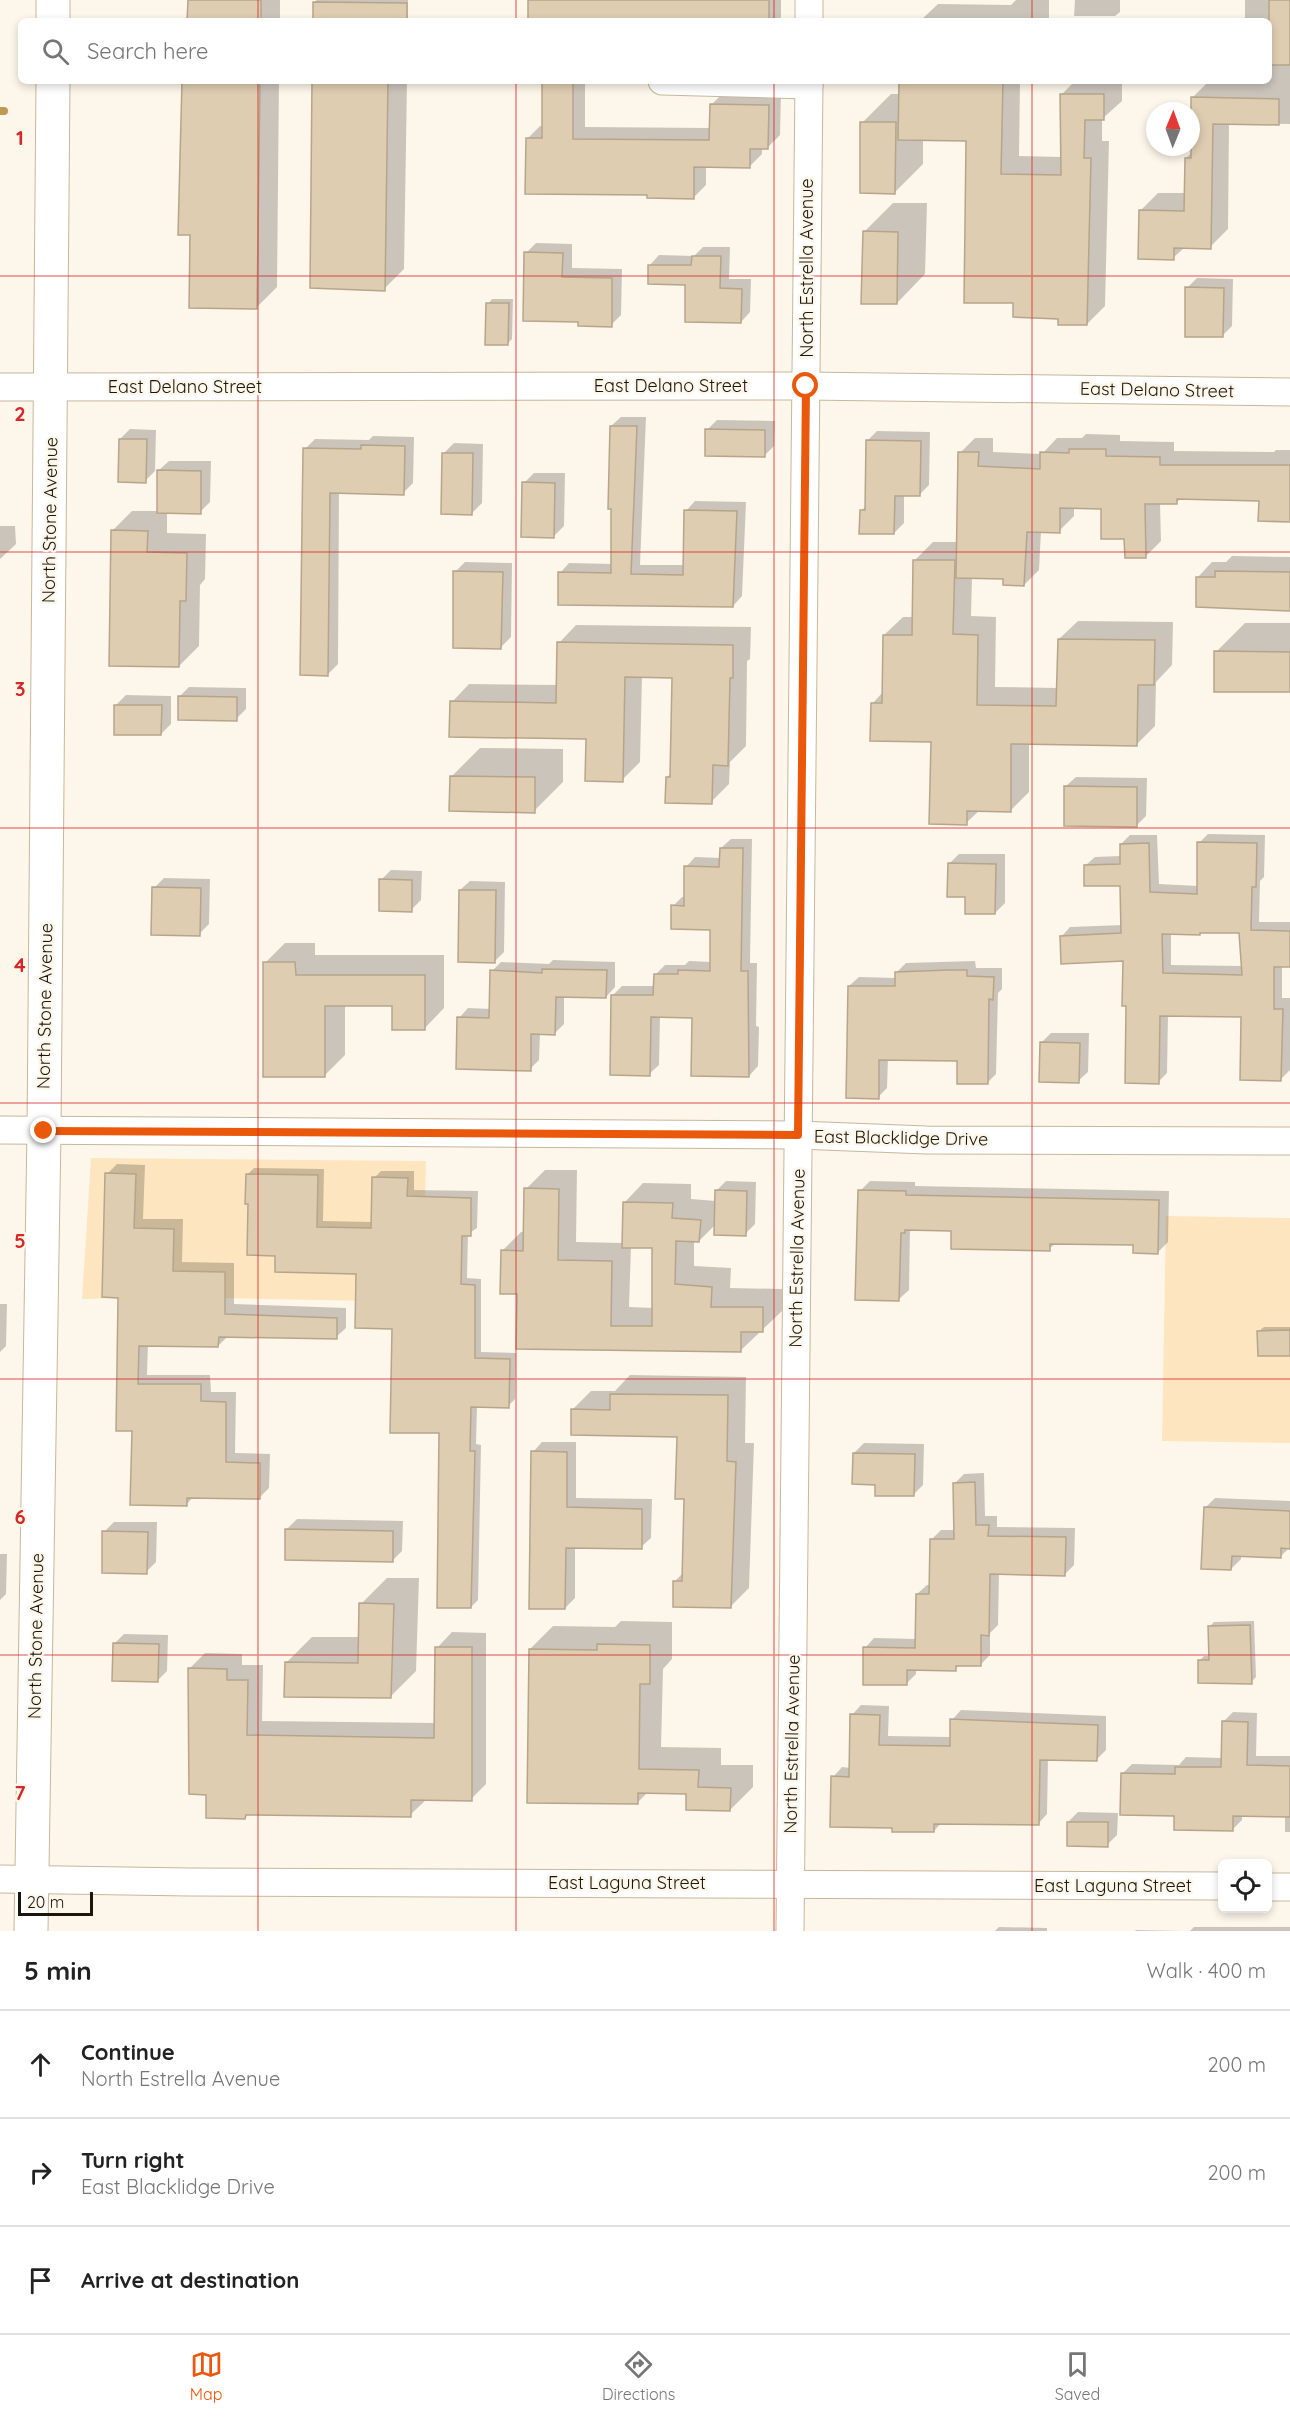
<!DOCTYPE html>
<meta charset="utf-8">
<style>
body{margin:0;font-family:Quicksand,sans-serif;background:#f2f2f2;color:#222}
.controls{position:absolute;right:18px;bottom:18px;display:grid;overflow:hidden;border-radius:9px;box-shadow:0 3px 9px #0003}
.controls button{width:54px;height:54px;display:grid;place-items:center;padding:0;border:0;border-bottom:2px solid #e0e0e0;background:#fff;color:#222;font:30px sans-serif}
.compass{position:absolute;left:1146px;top:102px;width:54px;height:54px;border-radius:50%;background:#fff;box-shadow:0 3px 9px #0003;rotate:1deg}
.scale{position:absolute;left:18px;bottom:15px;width:75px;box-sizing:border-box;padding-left:6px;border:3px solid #1b150b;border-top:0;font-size:16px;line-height:21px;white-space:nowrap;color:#1b150b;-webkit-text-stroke:4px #fdf6ea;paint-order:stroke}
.stop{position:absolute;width:18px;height:18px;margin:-14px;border:4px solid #ea580c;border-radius:50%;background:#fff}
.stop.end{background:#ea580c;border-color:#fff;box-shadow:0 2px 6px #0008}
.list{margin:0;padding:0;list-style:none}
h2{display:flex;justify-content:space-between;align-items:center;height:78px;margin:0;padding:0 24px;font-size:26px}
h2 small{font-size:20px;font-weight:400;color:#767676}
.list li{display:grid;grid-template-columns:39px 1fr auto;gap:18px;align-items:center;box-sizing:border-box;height:108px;padding:0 24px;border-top:2px solid #e0e0e0}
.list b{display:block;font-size:22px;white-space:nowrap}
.list p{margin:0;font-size:20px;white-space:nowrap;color:#767676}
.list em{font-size:20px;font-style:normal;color:#767676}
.icon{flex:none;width:33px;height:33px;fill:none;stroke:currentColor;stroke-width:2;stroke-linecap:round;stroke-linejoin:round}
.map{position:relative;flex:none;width:1290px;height:1931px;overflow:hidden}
.search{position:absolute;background:#fff;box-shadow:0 3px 9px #0003;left:18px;right:18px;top:18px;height:66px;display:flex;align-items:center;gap:15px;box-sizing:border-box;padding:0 21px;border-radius:9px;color:#767676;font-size:22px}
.sheet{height:402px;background:#fff}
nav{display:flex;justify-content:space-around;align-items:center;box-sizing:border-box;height:84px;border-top:2px solid #e0e0e0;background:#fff;font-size:16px;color:#767676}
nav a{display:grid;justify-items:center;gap:3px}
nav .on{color:#ea580c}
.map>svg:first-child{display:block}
</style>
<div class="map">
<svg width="1290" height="1931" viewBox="0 0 1290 1931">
<rect width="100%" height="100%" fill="#fdf6ea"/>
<!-- green -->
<g fill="#fde6bf">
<path d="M91 1158 426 1161 423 1302 170 1297 82 1299Z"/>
<path d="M1166 1216 1290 1218V1443L1162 1441Z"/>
</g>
<!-- shadow -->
<g fill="#0003" fill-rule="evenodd">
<rect x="189" y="0" width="91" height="21"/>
<path d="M317 0H408V21H314V2Z"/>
<path d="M530 0H781V21H529Z"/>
<path d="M1016 0H1049V21H920L938 4 1011 5Z"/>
<path d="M1075 0H1120V12L1115 16H1074Z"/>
<path d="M1245 0H1290V124L1229 123 1228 229 1210 247H1185L1173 258 1141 210 1158 193H1186V158L1191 153 1192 98 1209 81H1269V21H1245Z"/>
<path d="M184 81H279L277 287 257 307 191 234Z"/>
<path d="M314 81H407L404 269 384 289Z"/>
<path d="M544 81H585V127L711 128V105L724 92 781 93 780 135 768 147H762V154L750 166 706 165V185L693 198 649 194 527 139 540 126H543Z"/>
<path d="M900 81H1020L1019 156 1062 157V94L1075 81H1122V101L1102 119V141H1109L1105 306 1087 324 1015 302 968 140 923 139V164L894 193 862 123 891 94H900Z"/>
<path d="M893 203H927L925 274 897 303 864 232Z"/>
<path d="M536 243 572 244V268L622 269 621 315 611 325 579 321 526 253Z"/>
<path d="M703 247H730L729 279H751L750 312 741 322 687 284 650 265 659 255 694 256Z"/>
<path d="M1197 278 1233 279 1232 326 1222 336 1187 288Z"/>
<path d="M492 299H513L512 339 507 344 488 304Z"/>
<path d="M621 417H646L640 565H685L686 511 695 501 746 502 742 596 733 606 560 573 569 563 613 564 611 426Z"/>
<path d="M717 420 775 421 774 446 764 456 707 430Z"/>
<path d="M130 429 156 430 155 471 145 481 120 439Z"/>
<path d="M877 431 930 432 929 485 919 495H904V523L894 533 861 511 866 506 867 441Z"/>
<path d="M1086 434 1120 435V441L1174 442V451L1274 452 1276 450H1290V520L1260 499 1181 498 1176 503H1160L1161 541 1146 556 1126 538 1102 507H1074V516L1059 531H1041L1039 570 1024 585 1005 578 972 577 971 616 996 617 995 687 1058 688 1059 639 1078 621 1173 622 1172 665 1156 682 1155 726 1137 744 1029 743V792L1010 811 980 810 966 823 932 741 872 704 883 692 884 635 903 617H914L915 560 933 542H958L960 453 975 438H993V452L1042 454 1057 438H1082Z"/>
<path d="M373 436 414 437 413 483 403 493 339 492 338 664 328 674 305 449 315 439 369 440Z"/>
<path d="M454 443 483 444 482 503 472 513 444 453Z"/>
<path d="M169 461H211L210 502 200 512H167V533L206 534 205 579 200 585 199 646 179 666 112 531 132 511H158L159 470Z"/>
<path d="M534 473H565L564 526 554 536 524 483Z"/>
<path d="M0 526H15L16 544 0 559Z"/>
<path d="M1232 556 1290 557V610L1216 608 1197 578 1212 562H1226Z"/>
<path d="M465 562 512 563 511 637 501 647 455 572Z"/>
<path d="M1245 623H1290V691L1216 652Z"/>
<path d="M576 625 751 627 750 659 747 661 746 746 730 762 729 784 711 802 667 777 672 773 673 677 642 676 640 762 622 780 588 738 452 702 469 684 558 685 559 643Z"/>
<path d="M189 687 246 688V709L236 719 179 697Z"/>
<path d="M126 695 171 696V724L161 734 116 705Z"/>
<path d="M480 748 563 749V782L534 811 451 777Z"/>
<path d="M1076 777 1147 778 1146 816 1136 826 1066 786Z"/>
<path d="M1208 834 1265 835 1264 877 1260 881 1259 922H1290V965H1282V998H1290V1070L1281 1079 1243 1016 1168 1015 1167 1073 1158 1082 1128 1005 1125 960 1062 936 1070 927 1123 925 1122 884 1086 865 1095 857 1121 856V844L1130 835H1157L1159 884 1198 886 1199 843ZM1241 932 1243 966 1171 965V933Z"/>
<path d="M731 839H752L750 963H757L756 1026 759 1027 758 1066 749 1076 694 1016H660L659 1065 649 1074 613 995 622 986H655V975L665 965H685L689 961 711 962 712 929 673 906 682 897H685L686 867 695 857 721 858V848Z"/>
<path d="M959 854H1005V903L995 913 966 895 949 864Z"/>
<path d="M391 870 422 871 421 900 411 910 381 880Z"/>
<path d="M164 878 210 879 209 924 199 934 154 888Z"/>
<path d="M470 881 505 882 504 952 495 961 460 890Z"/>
<path d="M285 943H315V955H444V1008L424 1029 393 1005H345V1055L325 1075 265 963Z"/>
<path d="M553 960 615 962V987L606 997 564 996V1024L555 1033H540L539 1060 530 1069 459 1018 468 1008 491 1009 492 971 501 962 549 964Z"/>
<path d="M975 961 976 968H1002V989L998 993 996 1074 987 1083 959 1060 888 1058 887 1088 878 1097 849 986 859 977 896 978V973L906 963Z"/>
<path d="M1051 1033H1089L1088 1072 1078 1081 1041 1043Z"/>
<path d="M117 1164 145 1165 143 1219H183L182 1262 234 1263V1304L346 1308V1328L336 1337 228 1336 218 1346 148 1344 147 1375H210L211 1392H236L235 1453 270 1454 269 1488 259 1498 194 1496 187 1504 133 1429 107 1174Z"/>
<path d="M254 1168 324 1169 323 1221 372 1222 374 1178 381 1171H414V1190L478 1191 477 1228 468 1234 467 1278 481 1279V1352L516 1353 515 1399 508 1406H477L476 1444 481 1445 478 1600 471 1607 440 1432 394 1327 357 1272 277 1254 249 1203 247 1175Z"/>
<path d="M545 1170H577L576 1242 623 1243 624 1203 643 1183 691 1184V1199L716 1201V1191L726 1181 756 1182 755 1224 745 1234 716 1224 699 1241 694 1240V1266L731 1268 730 1288 782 1289V1311L740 1351 518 1348V1293L502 1251 521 1232H525L526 1189ZM631 1246 654 1247V1308L629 1307Z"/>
<path d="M870 1181 915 1182V1186L1169 1191 1168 1242 1158 1252 1134 1244 1056 1243 1049 1249 953 1230 910 1229 909 1290 899 1299 860 1191Z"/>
<path d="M0 1304H7L6 1346 0 1352Z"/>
<path d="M1264 1327H1290V1354L1259 1331Z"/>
<path d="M630 1375 746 1377 745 1443H754L749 1588 730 1607 674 1582 684 1572 685 1498 678 1435 572 1410 591 1391H615Z"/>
<path d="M542 1442H576V1498L652 1499 651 1538 641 1547 575 1546V1598L565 1608 533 1452Z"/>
<path d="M864 1443 924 1444 923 1485 913 1495 854 1453Z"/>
<path d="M984 1473 985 1516H997V1527L1075 1528 1074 1565 1065 1574 999 1573 998 1625 990 1633V1655L980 1665H960L955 1669H916V1674L906 1684 865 1648 874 1638 917 1639V1594L927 1585H931L932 1539 941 1530H955V1483L964 1474Z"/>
<path d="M1215 1498 1290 1501V1547L1280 1557 1241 1554V1559L1231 1569 1205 1508Z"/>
<path d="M297 1519 403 1521 402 1551 392 1561 287 1529Z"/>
<path d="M114 1522H157L156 1562 146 1572 104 1532Z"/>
<path d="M0 1554H7L6 1594 0 1600Z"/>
<path d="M387 1578H419L416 1671 390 1697 286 1663 312 1637H360L361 1604Z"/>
<path d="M621 1621 672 1622V1659L663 1669 661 1747 721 1748V1765H753V1787L730 1810 688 1792 649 1791 638 1802 530 1649 553 1626 615 1627Z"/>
<path d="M1254 1621 1256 1677 1251 1682 1199 1661 1204 1656H1210L1209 1627 1214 1622Z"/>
<path d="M452 1632 486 1633V1784L471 1799 426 1800 410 1815 249 1813 245 1817 208 1793 190 1668 205 1653 242 1654V1665H263L262 1721 436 1723 437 1648Z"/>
<path d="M124 1634 168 1635 167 1671 157 1681 114 1644Z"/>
<path d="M861 1705 889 1706 888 1736 951 1737 952 1720 961 1710 1106 1716V1750L1096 1760 1048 1759 1047 1814 1038 1824 942 1822 934 1831 894 1827 833 1777 842 1767 851 1768 852 1715Z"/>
<path d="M1233 1712 1257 1713 1256 1756H1290V1832H1285V1815L1242 1814V1820L1232 1830 1175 1815 1122 1774 1132 1764 1179 1765 1186 1757 1222 1758 1223 1722Z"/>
<path d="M1078 1812 1118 1813 1117 1835 1107 1845 1068 1822Z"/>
<path d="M999 1927 1047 1928V1931H995Z"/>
<path d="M1194 1927H1290V1931H1190Z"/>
<path d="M1136 1930 1184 1931H1135Z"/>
</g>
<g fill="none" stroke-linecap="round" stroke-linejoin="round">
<!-- stream -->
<path stroke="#bd9857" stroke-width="8" d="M0 111H4"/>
</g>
<!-- building -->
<g fill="#decdb0" stroke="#b6a58a" stroke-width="1.5" fill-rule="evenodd">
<path d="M188 0H261V21H187Z"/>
<rect x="528" y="0" width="241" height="21"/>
<rect x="1269" y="0" width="21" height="65"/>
<path d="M313 2 407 3V21H313Z"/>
<path d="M182 81H260L257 309 189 308 190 235H178Z"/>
<path d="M312 81H388L385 291 310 288Z"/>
<path d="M542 81H573V139L709 140 710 104 769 105 768 149H750V168L694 167V199L647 198V195L525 194 526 138H542Z"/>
<path d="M899 81H1003L1001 174 1061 175 1060 94H1104V120H1085L1084 158H1091L1087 325H1058V319L1013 317V303H964L966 141 898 140Z"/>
<path d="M1191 97 1279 99V125L1213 124 1211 249 1174 248V260L1138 259 1139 210 1184 211 1185 158H1191Z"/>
<path d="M860 122H896L895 194 860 193Z"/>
<path d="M863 231 898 232 897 304H861Z"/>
<path d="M524 252 563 253 562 277 612 278V327L578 326V322L523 321Z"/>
<path d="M692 256H721L720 288 742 289 741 323 685 322V285L648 284V265H691Z"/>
<path d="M1185 287 1224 288 1223 337H1185Z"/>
<path d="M486 303H509L508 345H485Z"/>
<path d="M610 426H637L631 574 683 575 684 510 737 511 733 607 558 605V572L611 573V509H608Z"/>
<path d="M705 429 765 430V457L705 456Z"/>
<path d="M119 439H147L146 483 118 482Z"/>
<path d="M866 440 921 441 920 496H895L894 534H859L860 510H865Z"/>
<path d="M361 445 405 446 404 495 330 493 328 676 300 675 303 448 361 449Z"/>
<path d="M1069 449H1106V456L1160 457V465H1290V522L1258 521 1259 501 1177 499V504H1145L1146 558H1125L1124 539H1101V509L1060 508V533L1027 532 1024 586 1003 585V579L956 578 958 452H979L978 466 1040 469V452L1069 453Z"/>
<path d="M442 453H473L472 515 441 514Z"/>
<path d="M157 470 201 471V514L157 513Z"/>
<path d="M522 482 555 483 554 538 521 537Z"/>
<path d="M111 530 148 531 147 552 187 553 186 601H180L179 667 109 666Z"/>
<path d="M913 560H955L953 634 978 635 977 705 1056 706 1058 639 1155 640 1154 685H1138L1137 746 1011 744V812L967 811V825L929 824 931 742 870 741 871 703H882L883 635H912Z"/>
<path d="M453 571 503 572 501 649 453 648Z"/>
<path d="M1215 571 1290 572V611L1196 607V577H1215Z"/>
<path d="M557 642 733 645V678H730L728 766 713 765 712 804 665 803 666 777H670L672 678 625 677 623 782 585 781 586 739 449 737 450 701 556 703Z"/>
<path d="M1214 651 1290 652V692H1214Z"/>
<path d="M178 696 237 697V721L178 720Z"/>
<path d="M114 705H162L161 735H114Z"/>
<path d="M450 776 535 777V813L449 811Z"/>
<path d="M1064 786 1137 787V827L1064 826Z"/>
<path d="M1197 842 1257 843 1256 887H1252L1251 930 1290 931V967H1274V1009H1283L1281 1081 1240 1080 1241 1017 1160 1016 1159 1084 1125 1083 1126 1006H1122L1123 961 1061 964 1060 936 1121 933 1120 886H1084V865L1120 864V844L1149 843 1150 892 1197 894ZM1200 933H1239L1242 975 1163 973 1162 934 1200 935Z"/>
<path d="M720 848H743L741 971H748L749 1077 691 1076 692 1018 651 1017 650 1076 610 1075 611 995H653L654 974H678V970L710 971V930L671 929V905L684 906V866L719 867Z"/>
<path d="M948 863 996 864 995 914H965V897H947Z"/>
<path d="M379 879 412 880V912L379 911Z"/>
<path d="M152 887 201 888 200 936 151 935Z"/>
<path d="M459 890H496L495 963 458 962Z"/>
<path d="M263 962H295L296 975H425V1030H392V1006H325V1077H263Z"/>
<path d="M542 969 607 970 606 998 556 997 555 1035 531 1034V1071L456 1069 457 1017 489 1018 490 970 542 973Z"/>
<path d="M948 970H967V976L994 977 993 1000 989 999 988 1084H957V1061L879 1060V1099L846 1098 848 986H895V972Z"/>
<path d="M1040 1042 1080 1043 1079 1083 1039 1082Z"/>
<path d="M105 1173 136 1174 134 1228 174 1229 173 1271 225 1272V1314L337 1318V1339L219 1337 218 1347 139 1346 138 1384H201V1401L226 1402V1462L260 1463V1499L187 1498V1506L130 1505 132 1431H116L118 1298 102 1297Z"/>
<path d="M246 1174 318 1175 317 1227 371 1228 372 1177 408 1178 407 1196 471 1198V1236H462L461 1284 475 1285V1358L510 1359 509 1408 471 1407 470 1451H475L471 1608H437L439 1433H390L392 1329 355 1328 356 1274 275 1272V1256L247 1255 248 1204H245Z"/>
<path d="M524 1188 559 1189 558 1260 612 1261 611 1326H652V1248H622L623 1202 673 1203 672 1218 701 1220 699 1242 676 1241 675 1284 712 1287 711 1307H763V1332H741V1352L516 1349 517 1294H500L501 1250 523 1251Z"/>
<path d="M715 1190 747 1191 746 1236 714 1235Z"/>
<path d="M858 1190 906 1191V1195L1159 1200 1158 1254 1133 1253V1245L1050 1244V1251L951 1249V1231L905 1230V1233H901L899 1301 855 1300Z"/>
<path d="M1290 1330V1356H1258L1257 1331Z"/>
<path d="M610 1394 728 1395 727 1461 736 1462 731 1608 673 1607V1581H682L684 1499H675L677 1437 571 1435V1409L610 1410Z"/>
<path d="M531 1451 567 1452V1507L642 1509V1549L566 1548 565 1609H529Z"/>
<path d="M853 1453 915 1454 914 1496H875V1485L852 1484Z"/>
<path d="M975 1482 976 1525H989L988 1536 1066 1537 1065 1576 990 1574 989 1636 981 1635V1666H956V1671L907 1670V1685H863V1647L915 1648 916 1594H929L930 1539H954L953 1483Z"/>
<path d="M1204 1507 1290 1511V1549L1281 1548V1558L1232 1556 1231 1570 1201 1569Z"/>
<path d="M285 1529 393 1531V1562L285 1560Z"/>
<path d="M102 1531 148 1532 147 1574 102 1573Z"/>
<path d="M359 1603 394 1604 391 1698 284 1697 285 1662 358 1663Z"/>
<path d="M1250 1625 1252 1684 1198 1683V1660H1209L1208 1626Z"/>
<path d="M113 1643 159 1644 158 1682 112 1681Z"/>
<path d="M597 1644 650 1645V1684H640L639 1769 699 1770 698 1787 731 1788 730 1811 686 1810V1794L638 1793V1804L527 1803 529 1649 597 1650Z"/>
<path d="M435 1647H472V1801L411 1800V1817L246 1815 245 1819 206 1818V1795L189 1794 188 1668 227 1669V1680H248L247 1735 434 1738Z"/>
<path d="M850 1714 880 1715 879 1745 950 1746V1719L1098 1725 1097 1761 1040 1760 1039 1825 934 1824V1832H892V1828L830 1827 831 1776 849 1777Z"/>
<path d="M1222 1721 1248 1722 1247 1765 1290 1766V1817L1233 1816V1831L1174 1830V1816L1120 1815 1121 1773 1175 1774V1767H1221Z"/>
<path d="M1067 1822H1108V1847L1067 1846Z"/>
</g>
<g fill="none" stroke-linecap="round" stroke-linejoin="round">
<!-- minor casing -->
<g stroke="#c7b79b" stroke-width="29">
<g id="minor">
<path d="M809 21V0"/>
<path d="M662 81 809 85"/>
<path d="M0 387 806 386 1290 392"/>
<path d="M0 1130 798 1135 926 1140 1290 1141"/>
<path d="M0 1879 189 1882 1222 1886"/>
<path d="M1268 1887H1290"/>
<path d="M790 1931 809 81"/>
</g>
</g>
<!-- major casing -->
<g stroke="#c7b79b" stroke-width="35">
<g id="major">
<path d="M53 21V0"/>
<path d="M31 1931 44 1131 53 81"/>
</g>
</g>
<!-- minor -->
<use href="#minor" stroke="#fff" stroke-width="27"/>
<!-- major -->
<use href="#major" stroke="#fff" stroke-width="33"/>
</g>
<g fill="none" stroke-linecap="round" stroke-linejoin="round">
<!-- route -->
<path stroke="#ea580c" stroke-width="8" d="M44 1131 798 1135 806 386"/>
</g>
<!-- grid -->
<path fill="none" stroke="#d62828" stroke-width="1.5" stroke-opacity="0.55" d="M258 0V21M516 0V21M774 0V21M1032 0V21M258 81V1931M516 81V1931M774 81V1931M1032 81V1931M0 276H1290M0 552H1290M0 828H1290M0 1103H1290M0 1379H1290M0 1655H1290"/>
<g text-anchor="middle" stroke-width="5" stroke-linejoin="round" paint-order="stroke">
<!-- street labels -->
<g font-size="18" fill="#1b150b" stroke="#fdf6ea">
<text transform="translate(807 268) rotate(-90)" y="6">North Estrella Avenue</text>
<text x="671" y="392">East Delano Street</text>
<text x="185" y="393">East Delano Street</text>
<text transform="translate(1157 390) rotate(1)" y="6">East Delano Street</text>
<text transform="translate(50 520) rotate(-89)" y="6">North Stone Avenue</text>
<text transform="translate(45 1006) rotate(-89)" y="6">North Stone Avenue</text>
<text transform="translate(901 1138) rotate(1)" y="6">East Blacklidge Drive</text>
<text transform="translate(797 1258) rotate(-89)" y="6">North Estrella Avenue</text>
<text transform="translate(36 1636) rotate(-89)" y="6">North Stone Avenue</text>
<text transform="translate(792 1744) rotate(-89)" y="6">North Estrella Avenue</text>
<text x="627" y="1889">East Laguna Street</text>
<text x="1113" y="1892">East Laguna Street</text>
</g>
</g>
<g font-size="20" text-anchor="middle" font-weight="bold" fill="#d62828" stroke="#fdf6ea" stroke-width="5" stroke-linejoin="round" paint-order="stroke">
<text x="20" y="145">1</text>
<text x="20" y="421">2</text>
<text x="20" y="696">3</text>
<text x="20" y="972">4</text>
<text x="20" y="1248">5</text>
<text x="20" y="1524">6</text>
<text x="20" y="1800">7</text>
</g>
</svg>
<div class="controls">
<button><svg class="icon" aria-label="locate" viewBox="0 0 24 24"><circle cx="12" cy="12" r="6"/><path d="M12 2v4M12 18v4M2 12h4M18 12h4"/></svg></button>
</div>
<svg class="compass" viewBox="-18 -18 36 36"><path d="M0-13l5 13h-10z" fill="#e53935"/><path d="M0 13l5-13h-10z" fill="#767676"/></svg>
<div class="scale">20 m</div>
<div class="stop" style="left:806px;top:386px"></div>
<div class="stop end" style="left:44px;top:1131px"></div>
<div class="search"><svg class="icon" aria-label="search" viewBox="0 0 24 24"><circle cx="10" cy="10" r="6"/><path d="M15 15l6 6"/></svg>Search here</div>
</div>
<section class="sheet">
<h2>5 min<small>Walk · 400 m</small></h2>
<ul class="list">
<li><svg class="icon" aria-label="ahead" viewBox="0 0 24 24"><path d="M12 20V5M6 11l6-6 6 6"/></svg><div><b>Continue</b><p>North Estrella Avenue</p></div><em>200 m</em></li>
<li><svg class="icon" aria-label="right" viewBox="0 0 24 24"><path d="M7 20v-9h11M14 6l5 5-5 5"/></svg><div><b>Turn right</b><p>East Blacklidge Drive</p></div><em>200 m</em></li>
<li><svg class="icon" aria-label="arrive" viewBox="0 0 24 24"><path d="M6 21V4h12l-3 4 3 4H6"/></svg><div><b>Arrive at destination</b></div></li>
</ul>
</section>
<nav>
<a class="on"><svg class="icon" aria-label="map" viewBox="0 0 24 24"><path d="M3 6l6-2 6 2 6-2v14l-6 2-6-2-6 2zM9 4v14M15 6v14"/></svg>Map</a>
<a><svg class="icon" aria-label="directions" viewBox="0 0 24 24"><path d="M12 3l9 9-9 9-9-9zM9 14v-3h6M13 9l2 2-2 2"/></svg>Directions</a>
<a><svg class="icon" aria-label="saved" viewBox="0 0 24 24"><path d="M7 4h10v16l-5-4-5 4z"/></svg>Saved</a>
</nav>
